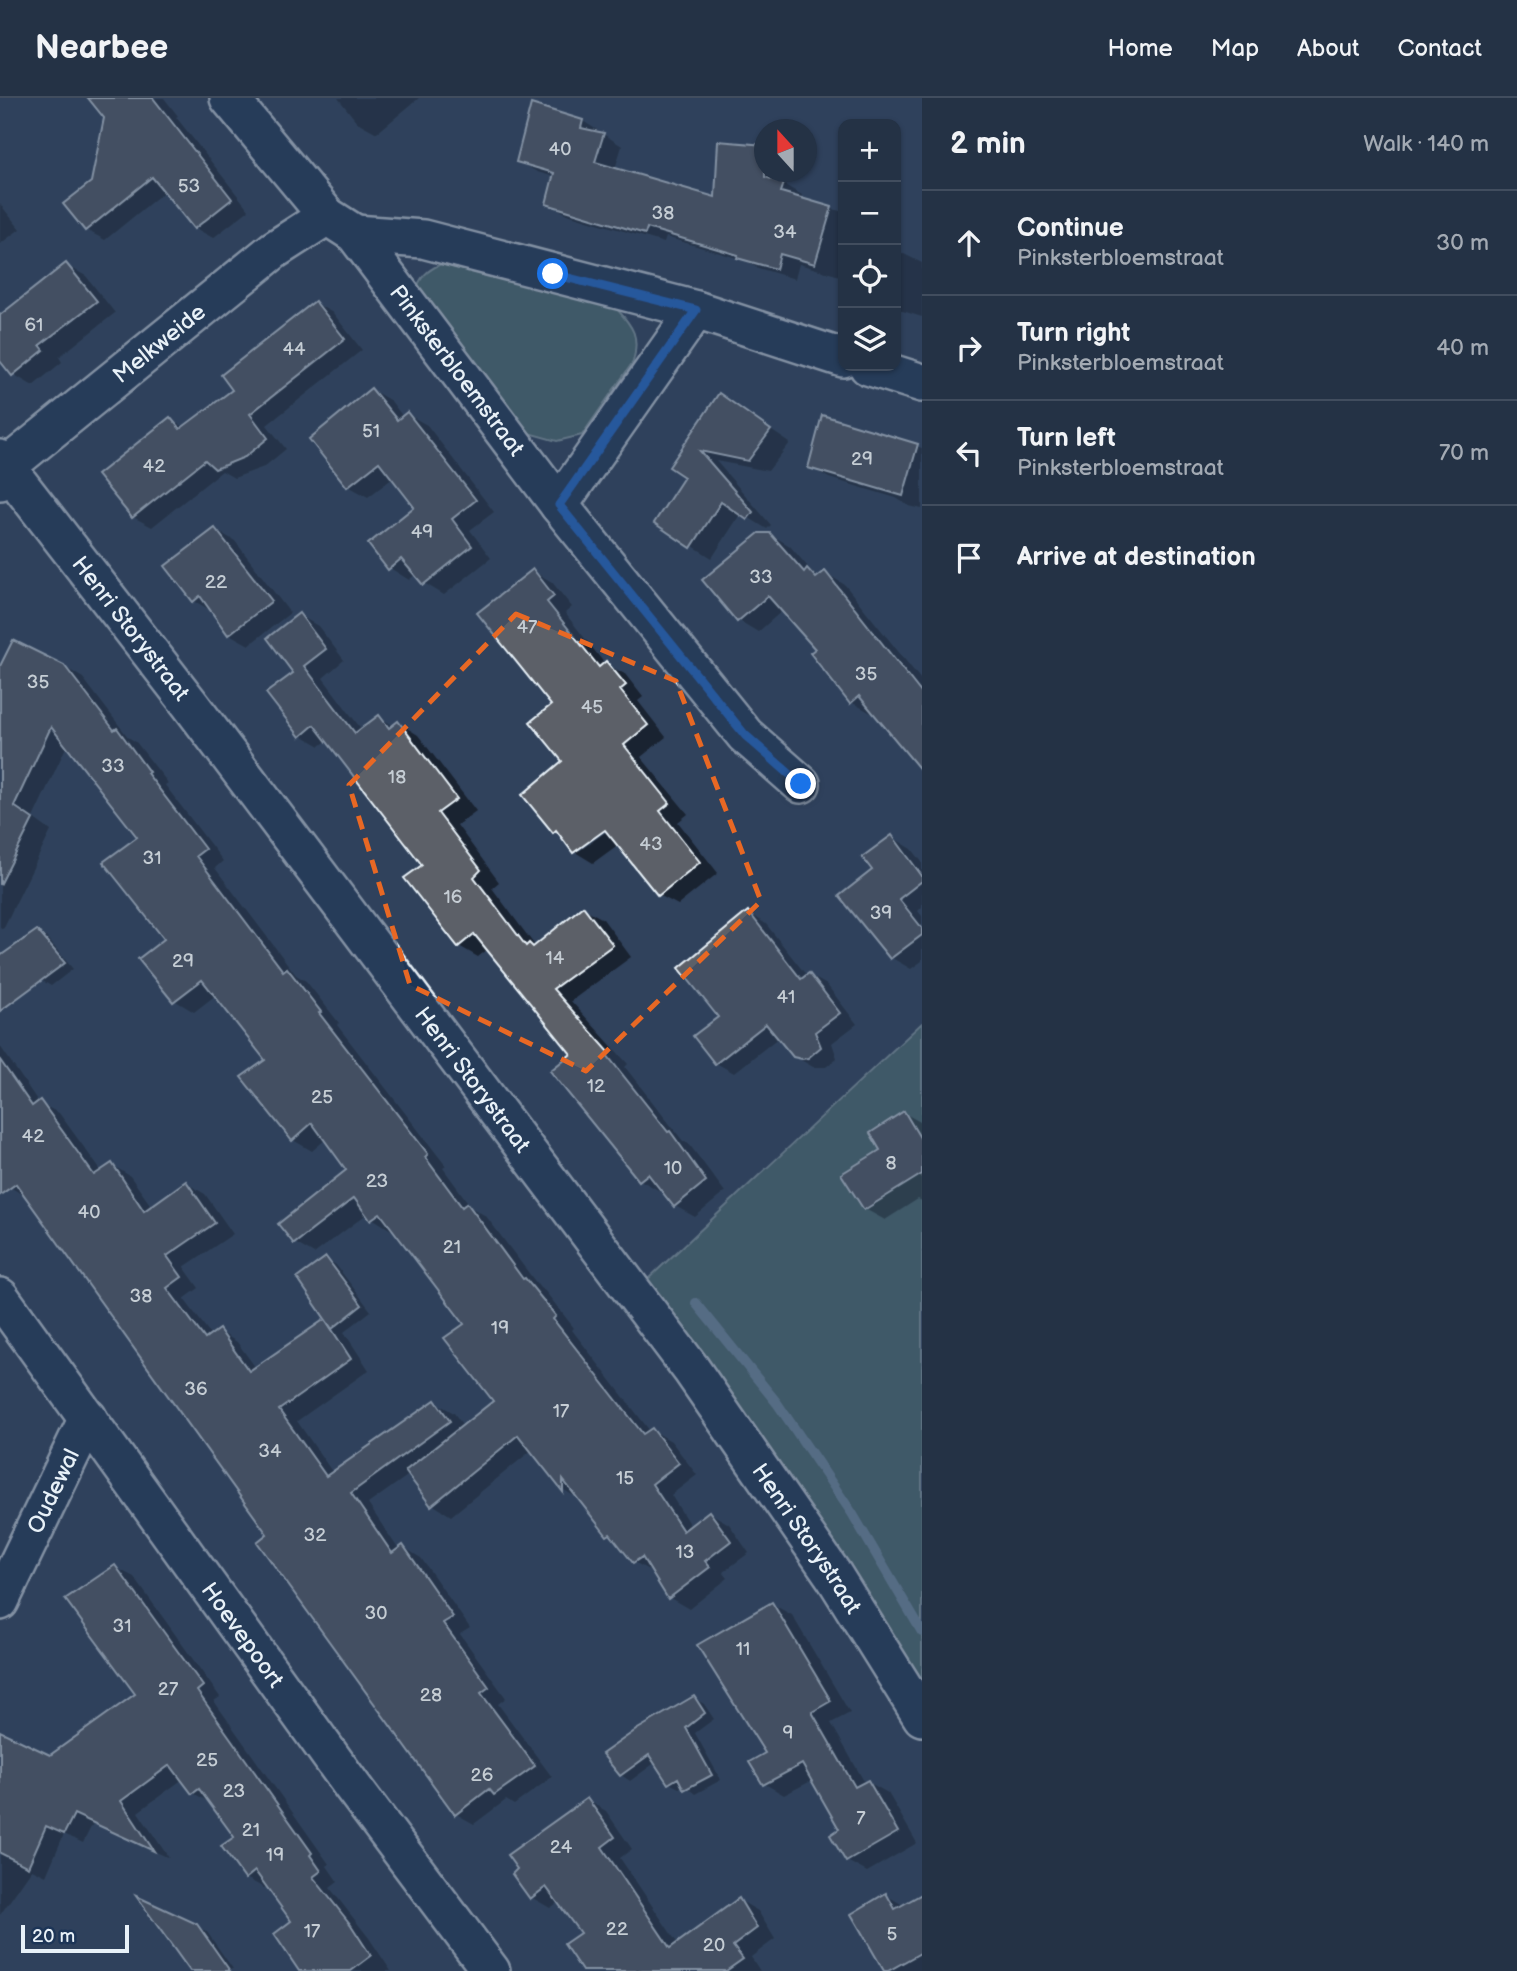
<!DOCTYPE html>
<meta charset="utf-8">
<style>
body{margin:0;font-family:"Balsamiq Sans",sans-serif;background:#2c3a4c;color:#f1f3f6}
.controls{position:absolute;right:21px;top:21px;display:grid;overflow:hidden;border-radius:14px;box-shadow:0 2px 5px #0004}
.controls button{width:63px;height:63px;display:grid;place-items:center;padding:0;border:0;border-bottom:2px solid #414d5e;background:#243245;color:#f1f3f6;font:35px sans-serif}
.compass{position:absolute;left:754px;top:21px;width:63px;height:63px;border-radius:50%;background:#243245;box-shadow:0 2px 5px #0004;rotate:339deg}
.scale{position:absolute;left:21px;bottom:18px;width:108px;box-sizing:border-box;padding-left:7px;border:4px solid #e8f1f8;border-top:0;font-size:19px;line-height:24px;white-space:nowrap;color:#e8f1f8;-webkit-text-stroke:5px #1d3557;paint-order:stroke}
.stop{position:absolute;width:21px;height:21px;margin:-16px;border:5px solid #1a73e8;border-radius:50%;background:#fff}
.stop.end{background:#1a73e8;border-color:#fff;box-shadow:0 2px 7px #0008}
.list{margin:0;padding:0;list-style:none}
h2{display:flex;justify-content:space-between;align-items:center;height:91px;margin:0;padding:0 28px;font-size:30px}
h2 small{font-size:23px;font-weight:400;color:#a3aab3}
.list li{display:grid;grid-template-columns:46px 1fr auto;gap:21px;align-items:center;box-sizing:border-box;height:105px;padding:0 28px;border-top:2px solid #414d5e}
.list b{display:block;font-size:26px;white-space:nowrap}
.list p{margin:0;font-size:23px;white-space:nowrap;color:#a3aab3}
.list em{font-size:23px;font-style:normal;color:#a3aab3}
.icon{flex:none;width:38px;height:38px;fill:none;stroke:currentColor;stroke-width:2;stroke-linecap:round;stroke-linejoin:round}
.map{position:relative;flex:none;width:922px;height:1873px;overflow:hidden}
header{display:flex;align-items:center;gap:42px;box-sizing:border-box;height:98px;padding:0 35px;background:#243245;border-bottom:2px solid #414d5e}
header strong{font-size:33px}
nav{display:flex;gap:38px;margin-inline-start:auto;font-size:24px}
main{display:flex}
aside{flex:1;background:#243245}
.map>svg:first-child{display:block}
</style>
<header>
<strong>Nearbee</strong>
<nav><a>Home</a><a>Map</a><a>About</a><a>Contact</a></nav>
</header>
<main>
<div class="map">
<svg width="922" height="1873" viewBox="0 0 922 1873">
<rect width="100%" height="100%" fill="#30425c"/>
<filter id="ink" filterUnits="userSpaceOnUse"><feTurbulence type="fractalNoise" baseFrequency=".0143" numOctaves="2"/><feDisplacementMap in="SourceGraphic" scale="14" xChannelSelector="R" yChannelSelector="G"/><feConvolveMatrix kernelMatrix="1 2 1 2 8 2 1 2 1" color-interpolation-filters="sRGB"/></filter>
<g filter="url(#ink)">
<!-- green -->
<g fill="#527475" stroke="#9db2b6" stroke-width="2">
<path d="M441 166 617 211C633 229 640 238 633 264L582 337 557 343 521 333 415 195C420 179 426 173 441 166Z"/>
<path d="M922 925V1582L818 1423 647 1182Z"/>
</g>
<!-- shadow -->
<g fill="#0007" fill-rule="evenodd">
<path d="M90 0H164L178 18 176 19 249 112 213 140 195 130 165 93 105 142 86 132 66 106 93 85 106 20Z"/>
<path d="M338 0H419L377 35 357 24Z"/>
<path d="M532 8 583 23 622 48 615 71 717 101 764 74H787L783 86 802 97 801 101 843 114V179L799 166 795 181 758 170 747 163 666 139 664 145 567 116 548 105 555 79 537 74 518 63Z"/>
<path d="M0 106 20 131 0 146Z"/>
<path d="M896 152 922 165V219L896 211Z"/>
<path d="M66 167 86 178 115 215 59 259 62 264 33 288 13 276 0 260V219Z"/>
<path d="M315 205 333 215 362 252 267 327 286 351 264 369 234 380 222 373 152 429 133 419 170 321 185 330 235 292Z"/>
<path d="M372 292 391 303 403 319 407 316 427 327 494 414 470 432 491 460 444 497 424 485 416 476 409 482 390 470 416 410 393 380 368 399 348 388 311 342Z"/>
<path d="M719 297 790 345 768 373 716 363 771 427 767 431 741 415 712 460 656 425 687 379Z"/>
<path d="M823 320 922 350V411L909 408 896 400 829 380 810 369Z"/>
<path d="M216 432 235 443 290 515 249 547 229 536 214 514 194 503Z"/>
<path d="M770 436 790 448 814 476 820 480 826 475 845 487 922 583V672L873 613 871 615 851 604 817 551 783 512 758 534 738 522Z"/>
<path d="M533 473 552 484 572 509 565 515 605 566 625 576 643 599 638 603 666 639 641 659 688 716 678 724 718 775 678 807 659 797 619 746 593 765 575 754 563 739 554 733 565 663 553 608ZM611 725 614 728 579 753V749Z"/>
<path d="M299 517 318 528 344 562 323 580 362 632 379 619 394 628 399 625 418 637 476 713 457 727 499 784 492 790 536 849 583 810 603 821 631 859 571 903 628 966 625 969 683 1043 689 1046 725 1094 695 1119 675 1108 662 1091 660 1093 640 1082 573 956 488 851 478 859 459 848 424 767 328 642 320 648 301 637 296 575Z"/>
<path d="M63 568 83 580 128 639 136 644 168 685 165 687 223 763 215 770 296 877 306 883 339 925 337 927 446 1068 443 1070 472 1110 486 1118 540 1190 545 1193 574 1230 572 1232 650 1333 652 1332 671 1343 697 1377 671 1397 691 1429 710 1415 729 1426 749 1455 723 1474 728 1480 689 1511 670 1500 654 1475 634 1464 581 1402 564 1392 532 1352 451 1418 432 1406 410 1376 368 1406 399 1452 403 1449 421 1460 470 1530 460 1536 506 1600 498 1606 552 1679 514 1707 506 1702 474 1726 456 1716 270 1437 28 1100 10 1089 0 1075V948L39 1005 59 1015 102 1074 112 1067 130 1078 152 1109 186 1085 205 1096 233 1136 184 1169 199 1190 184 1201 212 1238 219 1233 237 1244 256 1270 325 1223 332 1227 326 1161 336 1167 371 1213 344 1234 369 1272 297 1323 333 1375 435 1304 454 1315 464 1329 495 1304 466 1226 393 1130 391 1132 372 1120 368 1115 314 1156 295 1145 349 1072 326 1041 312 1053 293 1042 267 962 216 897 194 914 174 902 167 841 139 739 67 647 33 720 51 733 3 831 0 829V572Z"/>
<path d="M892 739 912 751 922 764V809L918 813 922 818V863L911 871 892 860 842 798 874 772Z"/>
<path d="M749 815 766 826 807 878 809 877 827 887 857 926 832 945 837 960 826 969H813L794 958 779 939 734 975 716 965 720 920Z"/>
<path d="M38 834 47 840 73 871 51 888 41 882Z"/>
<path d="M904 1015 922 1025V1103L918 1101 885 1122 865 1111 882 1053Z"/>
<path d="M115 1469 134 1479 220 1599 214 1603 329 1766 327 1768 338 1784 330 1790 369 1840 391 1873H302L294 1823 268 1787 264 1790 246 1780 237 1740 211 1705 193 1695 183 1681 138 1714 169 1760 93 1725 83 1745 64 1736 46 1778 32 1771 0 1817V1646L50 1659 137 1597Z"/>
<path d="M772 1506 792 1517 850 1615 831 1625 865 1685 868 1684 888 1695 917 1745 867 1774 847 1763 841 1731 813 1682 784 1697 765 1686Z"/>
<path d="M694 1600 704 1606 714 1621 695 1635 721 1682 695 1696 684 1687 679 1690 669 1685 656 1664 630 1683 621 1677Z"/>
<path d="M587 1702 606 1713 632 1751 620 1760 678 1846 739 1802 758 1813 775 1841 751 1859 760 1873H584L582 1836 559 1804 550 1810 531 1799ZM552 1782 554 1785 536 1798V1794Z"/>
<path d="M886 1797 903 1807 922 1798V1873H886Z"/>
<path d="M196 1828 207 1834 233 1871 192 1873Z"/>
</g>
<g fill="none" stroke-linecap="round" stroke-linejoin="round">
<!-- stream -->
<path stroke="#83a0b4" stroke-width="10" d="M696 1205 777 1305 852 1415 922 1534"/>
</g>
<!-- building -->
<g fill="#5c6067" stroke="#e8f1f8" stroke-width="2">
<path d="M88 0H153L232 101 194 131 152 79 85 133 63 106 91 84 104 20Z"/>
<path d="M531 6 583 22 581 30 604 35 595 64 715 99 718 43 765 47V79L784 85 781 94 832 109 815 166 780 156 776 171 737 160 738 157 647 130 645 136 546 106 554 75 516 64Z"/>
<path d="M66 165 97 203 40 247 44 252 12 278 0 263V217Z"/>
<path d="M315 203 345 241 250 316 268 340 245 359 215 371 205 362 132 420 97 377 170 319 180 331 232 292 221 277Z"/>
<path d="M371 290 397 322 407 314 476 402 452 421 472 448 423 487 401 461 388 472 368 446 414 409 379 364 347 389 309 341Z"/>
<path d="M719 295 771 332 748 363 700 353 753 414 747 422 721 404 691 450 654 425 684 379 669 369Z"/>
<path d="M822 317 918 346 903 398 808 370Z"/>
<path d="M215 430 272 503 228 537 200 498 193 504 165 468Z"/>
<path d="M759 435H770L804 474 807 470 816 480 825 473 922 596V674L859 598 850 606 810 555 815 551 768 498 737 524 702 482Z"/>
<path d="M533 471 554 498 547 504 599 569 606 563 626 587 620 592 648 627 624 647 670 705 660 713 700 764 658 798 605 732 573 755 556 732 553 735 522 697 562 663 530 624 551 607 477 515Z"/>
<path d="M299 515 326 551 304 568 355 635 379 617 389 630 398 623 457 701 438 715 481 772 474 779 526 848 529 845 533 849 583 808 613 847 553 891 610 955 607 957 668 1034 670 1033 706 1083 674 1109 648 1076 639 1083 550 973 571 956 474 836 458 849 404 780 422 767 314 627 300 639 266 595 293 575 267 540Z"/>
<path d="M13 542 64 567 114 632 117 630 149 674 147 675 205 751 196 758 283 873 287 870 321 914 319 915 428 1056 425 1059 462 1109 467 1105 523 1181 525 1180 556 1218 553 1221 643 1336 652 1330 679 1365 652 1386 683 1433 709 1413 731 1443 705 1463 710 1469 668 1501 642 1459 633 1465 610 1436 607 1438 563 1382V1394L518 1337 431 1408 405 1373 493 1303 444 1240 464 1226 380 1115 370 1122 354 1100 294 1146 278 1126 346 1072 312 1025 292 1043 241 979 265 962 202 882 173 904 138 861 164 841 103 764 137 739 51 629 14 708 33 721 0 787V568Z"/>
<path d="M892 737 922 778V783L899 801 922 830V837L890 861 839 798 872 772 862 759Z"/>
<path d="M748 813 801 881 809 875 840 915 815 934 821 949 808 960 802 961 793 959 766 926 715 966 693 938 718 919 679 870Z"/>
<path d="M37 832 65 865 0 913V858Z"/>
<path d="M0 962 32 1008 40 1002 94 1077 112 1065 144 1113 186 1083 215 1125 167 1158 182 1179 167 1190 205 1241 219 1231 249 1273 325 1221 351 1261 279 1312 326 1378 435 1302 450 1323 351 1395 392 1455 403 1447 453 1519 443 1525 489 1589 481 1595 535 1668 494 1697 489 1691 455 1717 257 1444 267 1436 16 1086 0 1097Z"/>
<path d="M904 1013 922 1043V1076L864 1112 841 1076 880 1052 870 1035Z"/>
<path d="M326 1159 362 1207 332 1231 297 1180Z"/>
<path d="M115 1467 203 1588 197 1593 312 1755 310 1757 321 1773 313 1779 351 1827 371 1858 351 1873H299L274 1836 291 1823 255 1773 245 1781 221 1748 234 1739 199 1691 192 1696 170 1667 121 1703 154 1753 74 1716 64 1736 46 1728 28 1769 0 1755V1633L50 1657 135 1596 65 1501Z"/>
<path d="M772 1504 831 1603 812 1614 855 1689 868 1682 898 1734 846 1764 830 1737 839 1731 802 1666 763 1687 749 1664 765 1655 697 1547Z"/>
<path d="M694 1598 705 1615 686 1630 712 1677 684 1692 678 1680 668 1686 649 1657 620 1678 602 1656 636 1632Z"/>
<path d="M587 1700 615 1739 602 1749 670 1850 739 1800 757 1830 733 1848 743 1861 726 1873H582L564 1846 580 1835 546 1789 530 1801 512 1776 517 1771 507 1757Z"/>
<path d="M886 1795 895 1811 922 1796V1854L888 1873H884L851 1816Z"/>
<path d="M136 1798 197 1826 230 1873H190Z"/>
</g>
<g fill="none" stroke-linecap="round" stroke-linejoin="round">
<!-- minor casing -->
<g stroke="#e8f1f8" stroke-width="42">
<g id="minor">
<path id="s1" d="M229 0 327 118 355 136 559 407 696 212 843 260"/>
<path d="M355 136 423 141 696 212"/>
<path d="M868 268 922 285"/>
<path id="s2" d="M0 361 190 606 691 1271 834 1478 922 1619"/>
<path id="s3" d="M0 383 7 368 274 152 327 118"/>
<path d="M559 407 745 637 801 686"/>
<path id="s4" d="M0 1199 352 1688 491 1873"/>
<path id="s5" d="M0 1503 88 1320"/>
</g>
</g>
<!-- minor -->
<use href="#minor" stroke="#1d3557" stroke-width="37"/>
</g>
</g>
<g fill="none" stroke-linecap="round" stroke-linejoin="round" filter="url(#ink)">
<!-- route -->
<path stroke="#1a73e8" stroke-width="9" d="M553 176 696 212 559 407 745 637 801 686"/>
</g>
<!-- marked area -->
<path d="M0 0H922V1873H0ZM516 516 676 583 761 803 586 973 410 887 349 687Z" fill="#30425c" fill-opacity=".55" fill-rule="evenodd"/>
<path fill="none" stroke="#e86824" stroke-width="5" stroke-dasharray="14 9" stroke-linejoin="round" d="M516 516 676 583 761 803 586 973 410 887 349 687Z"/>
<g text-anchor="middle" stroke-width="6" stroke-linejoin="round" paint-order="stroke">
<!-- number labels -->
<g font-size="19" fill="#c5cdd4">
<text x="560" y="57">40</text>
<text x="189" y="94">53</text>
<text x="663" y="121">38</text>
<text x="785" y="140">34</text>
<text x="34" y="233">61</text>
<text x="294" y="257">44</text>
<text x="371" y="339">51</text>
<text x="862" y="367">29</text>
<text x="154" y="374">42</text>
<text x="422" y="440">49</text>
<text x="761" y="485">33</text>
<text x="216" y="490">22</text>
<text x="527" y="535">47</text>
<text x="866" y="582">35</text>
<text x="38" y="590">35</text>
<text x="592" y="615">45</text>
<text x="113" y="674">33</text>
<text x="397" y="685">18</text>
<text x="651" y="752">43</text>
<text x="152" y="766">31</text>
<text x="453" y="805">16</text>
<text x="881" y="821">39</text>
<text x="555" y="866">14</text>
<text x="183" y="869">29</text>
<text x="786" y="905">41</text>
<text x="596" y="994">12</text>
<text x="322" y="1005">25</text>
<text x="33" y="1044">42</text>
<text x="891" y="1071">8</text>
<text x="673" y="1076">10</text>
<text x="377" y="1089">23</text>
<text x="89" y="1120">40</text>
<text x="452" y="1155">21</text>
<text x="141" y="1204">38</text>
<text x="500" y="1236">19</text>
<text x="196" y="1297">36</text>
<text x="561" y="1319">17</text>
<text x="270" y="1359">34</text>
<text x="625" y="1386">15</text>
<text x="315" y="1443">32</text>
<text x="685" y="1460">13</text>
<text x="376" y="1521">30</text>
<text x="122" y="1534">31</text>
<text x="743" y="1557">11</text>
<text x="168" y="1597">27</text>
<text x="431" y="1603">28</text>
<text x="788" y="1641">9</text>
<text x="207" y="1668">25</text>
<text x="482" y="1683">26</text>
<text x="234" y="1699">23</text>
<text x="861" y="1726">7</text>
<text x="251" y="1738">21</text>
<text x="561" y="1755">24</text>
<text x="275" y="1763">19</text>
<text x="617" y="1837">22</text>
<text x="312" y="1839">17</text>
<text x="892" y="1842">5</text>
<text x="714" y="1853">20</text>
</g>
<!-- street labels -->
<g font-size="23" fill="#e8f1f8" stroke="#1d3557">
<text dy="8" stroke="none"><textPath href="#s3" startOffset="212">Melkweide</textPath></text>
<text dy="8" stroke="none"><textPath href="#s1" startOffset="357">Pinksterbloemstraat</textPath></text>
<text dy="8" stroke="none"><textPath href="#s2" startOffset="214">Henri Storystraat</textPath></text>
<text dy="8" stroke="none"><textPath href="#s2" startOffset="780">Henri Storystraat</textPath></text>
<text dy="8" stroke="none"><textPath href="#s5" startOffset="122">Oudewal</textPath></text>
<text dy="8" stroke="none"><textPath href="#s2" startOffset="1348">Henri Storystraat</textPath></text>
<text dy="8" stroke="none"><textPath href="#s4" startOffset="416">Hoevepoort</textPath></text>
</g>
</g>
</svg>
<div class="controls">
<button>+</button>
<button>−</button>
<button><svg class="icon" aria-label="locate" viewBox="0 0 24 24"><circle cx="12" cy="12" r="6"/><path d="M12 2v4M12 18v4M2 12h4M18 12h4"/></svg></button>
<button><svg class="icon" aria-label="layers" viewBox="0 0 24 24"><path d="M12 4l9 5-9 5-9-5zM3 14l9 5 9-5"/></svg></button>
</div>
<svg class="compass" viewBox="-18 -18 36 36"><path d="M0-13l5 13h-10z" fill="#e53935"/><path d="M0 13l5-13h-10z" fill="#a3aab3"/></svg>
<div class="scale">20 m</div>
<div class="stop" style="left:553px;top:176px"></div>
<div class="stop end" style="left:801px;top:686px"></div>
</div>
<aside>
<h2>2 min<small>Walk · 140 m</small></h2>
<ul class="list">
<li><svg class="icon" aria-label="ahead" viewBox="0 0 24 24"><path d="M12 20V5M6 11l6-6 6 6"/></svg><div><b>Continue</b><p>Pinksterbloemstraat</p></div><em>30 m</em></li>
<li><svg class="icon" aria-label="right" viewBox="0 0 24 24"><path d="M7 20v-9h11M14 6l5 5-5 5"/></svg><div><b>Turn right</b><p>Pinksterbloemstraat</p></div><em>40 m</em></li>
<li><svg class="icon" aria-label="left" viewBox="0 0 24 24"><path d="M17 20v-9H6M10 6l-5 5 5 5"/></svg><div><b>Turn left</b><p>Pinksterbloemstraat</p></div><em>70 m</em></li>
<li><svg class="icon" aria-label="arrive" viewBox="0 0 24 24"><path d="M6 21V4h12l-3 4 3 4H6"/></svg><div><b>Arrive at destination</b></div></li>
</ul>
</aside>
</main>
